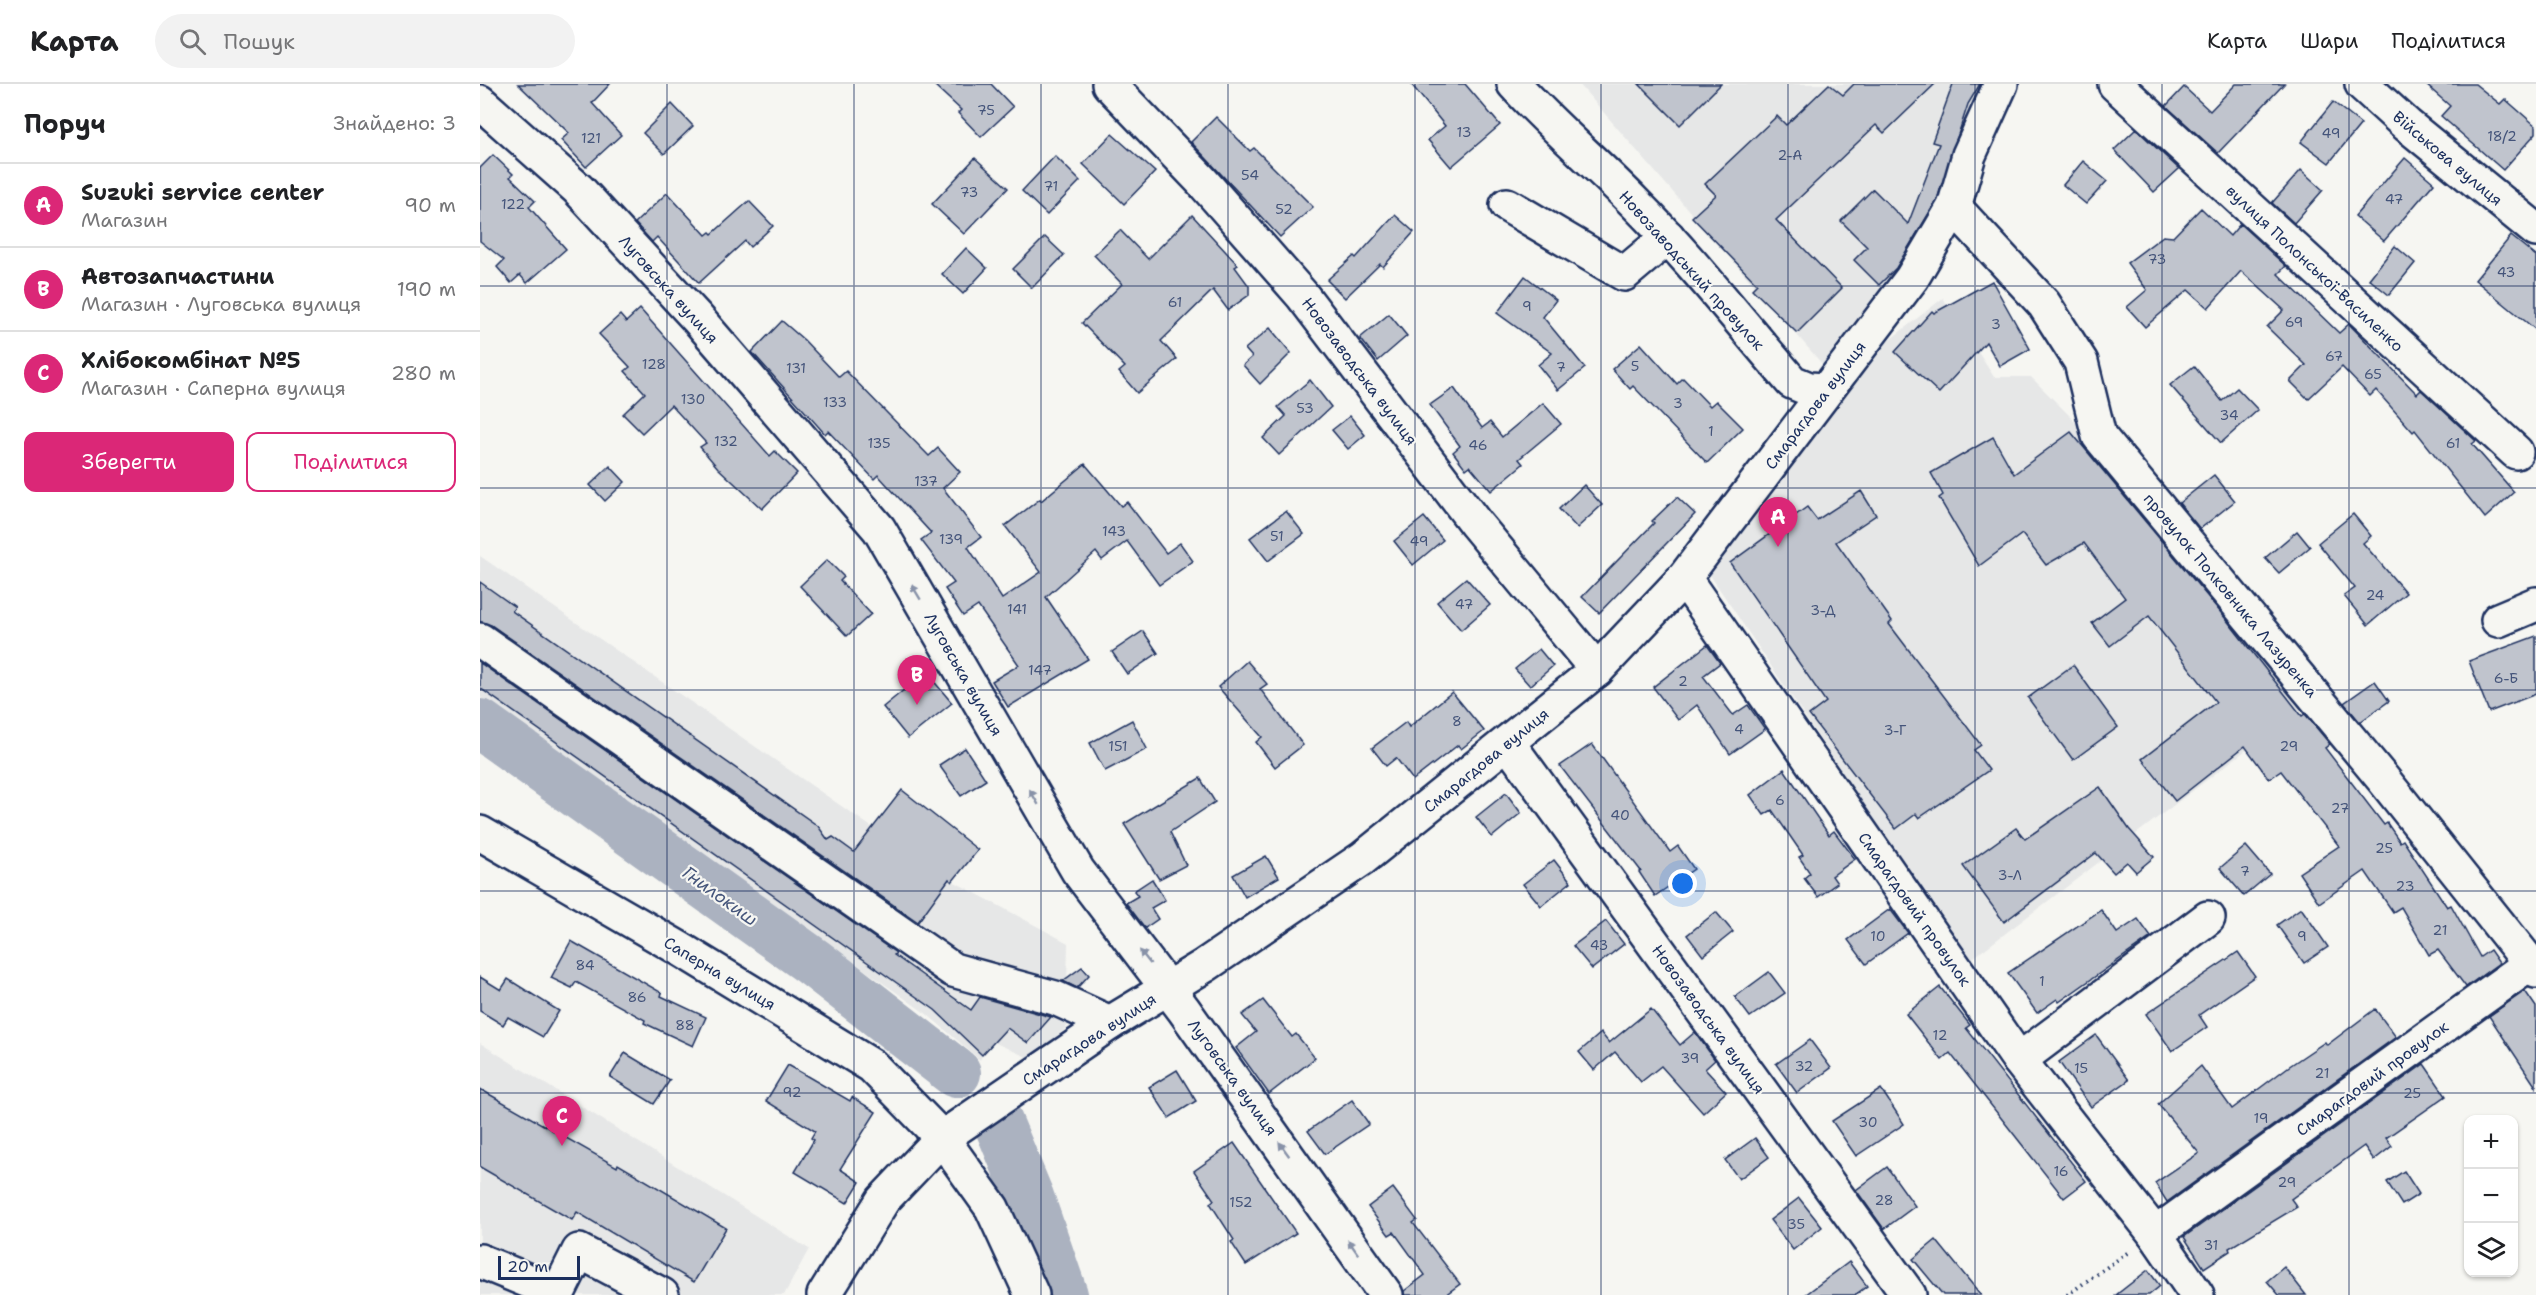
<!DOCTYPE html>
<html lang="uk">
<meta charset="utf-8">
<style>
body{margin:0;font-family:"Shantell Sans",sans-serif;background:#f2f2f2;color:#202124}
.controls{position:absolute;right:18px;bottom:18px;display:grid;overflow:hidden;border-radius:12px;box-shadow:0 2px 4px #0004}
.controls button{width:54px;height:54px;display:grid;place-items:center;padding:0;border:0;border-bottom:2px solid #e0e0e0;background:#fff;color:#202124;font:30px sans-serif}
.scale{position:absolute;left:18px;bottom:15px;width:82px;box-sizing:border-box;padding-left:6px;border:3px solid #1b2f5e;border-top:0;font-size:16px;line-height:21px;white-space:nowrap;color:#1b2f5e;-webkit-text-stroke:4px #f6f6f2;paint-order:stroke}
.you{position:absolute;left:1203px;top:800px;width:21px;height:21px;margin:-15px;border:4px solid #fff;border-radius:50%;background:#1a73e8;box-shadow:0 0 0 9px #1a73e833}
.badge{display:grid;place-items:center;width:39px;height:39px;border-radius:50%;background:#db2777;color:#fff;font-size:20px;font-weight:700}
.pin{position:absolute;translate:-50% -50px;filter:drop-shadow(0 2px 3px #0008)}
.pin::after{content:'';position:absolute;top:32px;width:21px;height:18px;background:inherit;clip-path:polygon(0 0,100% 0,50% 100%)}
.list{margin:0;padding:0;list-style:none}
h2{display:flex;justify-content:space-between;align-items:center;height:78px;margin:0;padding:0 24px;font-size:26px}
h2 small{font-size:20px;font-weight:400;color:#757577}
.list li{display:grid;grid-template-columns:39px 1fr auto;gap:18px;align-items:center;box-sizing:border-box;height:84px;padding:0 24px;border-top:2px solid #e0e0e0}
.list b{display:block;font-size:22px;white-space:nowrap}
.list p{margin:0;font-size:20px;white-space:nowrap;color:#757577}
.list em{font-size:20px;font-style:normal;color:#757577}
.actions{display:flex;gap:12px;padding:18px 24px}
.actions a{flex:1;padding:14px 0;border:2px solid #db2777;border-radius:12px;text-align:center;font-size:21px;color:#db2777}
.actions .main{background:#db2777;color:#fff}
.icon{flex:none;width:33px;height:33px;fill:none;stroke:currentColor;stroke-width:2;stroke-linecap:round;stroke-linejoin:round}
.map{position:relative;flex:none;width:2056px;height:1211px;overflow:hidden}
header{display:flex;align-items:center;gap:36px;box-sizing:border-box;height:84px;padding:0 30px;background:#fff;border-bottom:2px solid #e0e0e0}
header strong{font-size:28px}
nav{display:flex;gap:33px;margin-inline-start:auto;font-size:21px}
.search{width:420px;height:54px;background:#f2f2f2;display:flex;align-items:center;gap:15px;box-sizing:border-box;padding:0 21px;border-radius:33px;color:#757577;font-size:22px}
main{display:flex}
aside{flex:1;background:#fff}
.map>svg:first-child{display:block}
</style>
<header>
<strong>Карта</strong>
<div class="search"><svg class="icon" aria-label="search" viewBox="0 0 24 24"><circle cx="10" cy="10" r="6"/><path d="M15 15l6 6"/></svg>Пошук</div>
<nav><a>Карта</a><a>Шари</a><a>Поділитися</a></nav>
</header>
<main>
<aside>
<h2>Поруч<small>Знайдено: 3</small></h2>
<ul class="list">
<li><span class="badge">A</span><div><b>Suzuki service center</b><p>Магазин</p></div><em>90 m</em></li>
<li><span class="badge">B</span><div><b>Автозапчастини</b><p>Магазин · Луговська вулиця</p></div><em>190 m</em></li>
<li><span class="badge">C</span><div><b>Хлібокомбінат №5</b><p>Магазин · Саперна вулиця</p></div><em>280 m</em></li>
</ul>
<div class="actions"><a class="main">Зберегти</a><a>Поділитися</a></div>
</aside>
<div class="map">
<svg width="2056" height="1211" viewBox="0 0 2056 1211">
<rect width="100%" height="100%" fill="#f6f6f2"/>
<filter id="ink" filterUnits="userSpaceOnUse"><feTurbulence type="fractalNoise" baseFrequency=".0167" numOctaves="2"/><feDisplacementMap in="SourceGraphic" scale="12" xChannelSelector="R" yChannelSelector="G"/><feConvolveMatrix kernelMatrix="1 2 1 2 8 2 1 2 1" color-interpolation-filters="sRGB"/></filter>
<g filter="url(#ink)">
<!-- built -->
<g fill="#e6e7e7">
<path d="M1099 0H1510L1465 121 1434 167 1343 281Z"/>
<path d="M1463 214 1514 293H1551L1592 334 1828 619 1489 877 1230 491 1393 269Z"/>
<path d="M0 472 458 789 588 859 586 944 549 974 509 956 500 976 448 931 0 613Z"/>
<path d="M0 959 329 1165 304 1211H0Z"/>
</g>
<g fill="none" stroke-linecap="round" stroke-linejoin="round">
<!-- river -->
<g stroke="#abb2c0" stroke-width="50">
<path d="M0 640 333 878 476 989"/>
<path d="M515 1031 549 1113 583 1211"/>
</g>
</g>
<!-- building -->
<g fill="#c0c4cd" stroke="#1b2f5e" stroke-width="1.5">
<path d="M38 0H130L112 19 141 51 106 83 81 56 89 49Z"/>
<path d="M453 0H511L533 23 501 53 478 29 481 26Z"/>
<path d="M931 0H985L1020 41 971 83 948 56 965 42Z"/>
<path d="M1159 0H1241L1200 41Z"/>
<path d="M1349 0 1363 11 1374 0H1455L1404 49 1396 41 1296 136 1362 204 1317 249 1272 205 1277 200 1212 133 1236 111 1225 100 1297 32 1306 41Z"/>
<path d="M1473 0H1500L1488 20 1457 116 1416 184 1399 201 1374 176 1387 163 1361 137 1393 105 1428 140 1459 60 1452 58Z"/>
<path d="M1756 0H1804L1738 69 1686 22 1704 3 1730 27Z"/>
<path d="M1945 0H1995L2020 20 2025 15 2056 42V49L2023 86 1961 32 1970 22Z"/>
<path d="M1853 18 1881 40 1849 79 1821 58Z"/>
<path d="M192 20 213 42 184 70 163 49Z"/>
<path d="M736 33 770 67 774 64 833 123 800 153 711 58Z"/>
<path d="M1656 45 1699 85 1674 108 1634 66Z"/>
<path d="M632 50 675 88 644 120 603 80Z"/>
<path d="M13 71 33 90 30 93 55 117 49 123 86 165 47 199 40 191 31 199 17 183 24 176 0 157V84Z"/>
<path d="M575 72 600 97 567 131 542 107Z"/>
<path d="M495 74 528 104 484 150 452 120Z"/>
<path d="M1925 74 1954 99 1904 157 1875 132Z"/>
<path d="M1603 77 1627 97 1606 120 1583 101Z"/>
<path d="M1821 86 1843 106 1814 139 1792 119Z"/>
<path d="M187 109 226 151 230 148 232 150 269 117 293 142 270 163 265 157 219 199 177 153 172 158 155 139Z"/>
<path d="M1721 124 1750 152 1760 140 1806 182 1798 190 1859 249 1869 240 1937 310 1941 306 1996 357 1992 360 2034 408 2005 434 1935 346 1933 348 1896 306 1890 312 1862 283 1828 315 1810 297 1826 281 1787 243 1804 226 1761 187 1728 224 1708 206 1665 243 1647 223 1667 206 1647 179 1683 152 1693 153Z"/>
<path d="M712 131 758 181 755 183 769 202V211L748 226 733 206 681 257 697 275 657 309 639 288 645 283 602 239 642 200 614 171 640 146 668 175Z"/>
<path d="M915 131 934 148 903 183 900 180 865 214 847 196 874 172 876 174Z"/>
<path d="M2031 152 2056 172V246L1995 196Z"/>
<path d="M565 153 584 171 552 204 533 185Z"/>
<path d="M1915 162 1935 179 1909 211 1889 195Z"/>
<path d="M486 164 507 184 483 210 462 190Z"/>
<path d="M1045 192 1076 216 1063 233 1105 284 1078 306 1058 281 1072 269 1017 229Z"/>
<path d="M1512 197 1550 265 1520 282 1506 258 1459 309 1415 268 1452 227 1454 229Z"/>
<path d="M160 225 290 372 295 367 317 389 282 425 238 384 220 363 226 359 191 321 162 349 143 330 165 309 145 287 150 283 119 250 140 231 146 238Z"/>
<path d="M909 230 927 252 898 277 880 254Z"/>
<path d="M302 237 324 256 359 293 366 287 449 372 458 364 480 388 463 404 501 453 488 463 522 515 561 488 525 442 560 415 561 417 605 380 641 422 647 418 686 469 700 459 713 477 679 501 647 457 622 476 616 468 566 513 608 575 528 623 512 597 539 581 498 522 483 532 465 505 474 499 441 456 451 449 398 391 394 395 348 347 345 350 272 268Z"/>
<path d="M790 244 811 269 780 300 763 281 772 273 765 265Z"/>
<path d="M1161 260 1197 300 1203 294 1230 322 1236 317 1263 344 1227 379 1153 302 1150 305 1132 285Z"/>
<path d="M1714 282 1742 317 1757 304 1778 326 1741 359 1690 301Z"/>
<path d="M830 296 851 323 799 371 783 354 806 332 798 323Z"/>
<path d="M974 304 1002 344 1010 338 1022 353 1063 319 1081 340 1039 375 1043 380 1011 407 990 382 986 385 973 368 980 362 950 321Z"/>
<path d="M870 332 885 351 868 365 852 346Z"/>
<path d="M1591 348 1742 530 1822 632 1825 630 1850 660 1845 664 1904 741 1907 739 1920 758 1923 756 1967 823 1971 821 2000 873 2010 866 2019 879 1986 903 1958 866 1949 871 1921 823 1913 828 1885 787 1839 819 1819 789 1859 762 1801 687 1789 695 1765 662 1695 717 1662 675 1736 618 1669 532 1630 562 1612 539 1645 514 1604 459 1566 481 1542 450 1499 482 1459 414 1463 411 1451 389 1513 353 1534 390Z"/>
<path d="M130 382 145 398 125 417 110 401Z"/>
<path d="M1734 391 1755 417 1720 445 1699 419Z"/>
<path d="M1104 401 1122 421 1097 444 1079 425Z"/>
<path d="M1381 407 1396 431 1356 458 1412 537 1409 540 1501 661 1494 666 1509 686 1439 734 1436 730 1416 745 1329 631 1346 618 1250 479 1327 423 1337 436Z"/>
<path d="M1197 413 1215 430 1119 529 1102 513 1174 439 1172 437Z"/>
<path d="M806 427 824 450 788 477 770 454Z"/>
<path d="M1873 430 1891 452 1883 459 1926 509 1888 541 1864 512 1875 504 1838 459Z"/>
<path d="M944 433 963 456 933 481 914 457Z"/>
<path d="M1817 447 1830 463 1799 489 1785 474Z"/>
<path d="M347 476 364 493 360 497 391 530 367 552 320 502Z"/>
<path d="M986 494 1010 521 981 546 957 518Z"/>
<path d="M0 498 35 523 32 527 338 742 348 756 353 753 374 768 422 706 498 766 472 798 469 795 438 838 11 541 0 538Z"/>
<path d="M663 547 678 569 647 590 632 568Z"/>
<path d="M2056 552V610L2009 628 1989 577Z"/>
<path d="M1227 561 1240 579 1223 592 1253 631 1268 621 1285 645 1250 670 1217 621 1198 636 1173 603Z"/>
<path d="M1059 565 1073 582 1050 602 1035 585Z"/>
<path d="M767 577 787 600 780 605 823 661 795 683 776 658 782 653 738 603Z"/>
<path d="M0 579 416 869 414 871 491 926 500 913 571 933 548 959 527 944 502 971 455 926 0 604Z"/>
<path d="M1593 581 1638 643 1593 676 1548 614Z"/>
<path d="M446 588 472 619 428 654 403 623Z"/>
<path d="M1895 597 1909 617 1880 638 1864 619Z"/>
<path d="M972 608 1004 647 981 665 978 661 933 696 916 674 906 682 892 664 926 638 929 643Z"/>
<path d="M652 636 667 665 625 687 610 659Z"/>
<path d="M1112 660 1190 768 1198 762 1214 785 1175 812 1159 788 1161 787 1080 682Z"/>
<path d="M485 664 506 696 481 712 459 681Z"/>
<path d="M1304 685 1349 751 1354 747 1375 775 1352 792 1357 799 1338 813 1324 794 1330 789 1319 773 1323 771 1292 726 1284 731 1270 711Z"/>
<path d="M720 694 735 718 690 748 706 781 679 795 644 740Z"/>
<path d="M1620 703 1649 745 1674 773 1656 788 1647 778 1634 789 1616 769 1524 838 1483 782 1536 744 1545 755Z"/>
<path d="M1026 709 1041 729 1012 753 996 733Z"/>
<path d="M1766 762 1790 790 1764 812 1740 784Z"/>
<path d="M786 772 799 793 765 813 753 791Z"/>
<path d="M1074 776 1091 798 1061 822 1043 800Z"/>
<path d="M672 795 685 816 671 824 678 835 665 844 646 819 658 812 654 807Z"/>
<path d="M1821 824 1848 863 1824 879 1797 841Z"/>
<path d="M1410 825 1428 849 1386 880 1368 856Z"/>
<path d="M1621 826 1637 849 1658 835 1671 853 1579 918 1577 915 1557 929 1528 889Z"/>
<path d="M1236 828 1253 848 1223 872 1207 851Z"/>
<path d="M1126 837 1144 860 1112 885 1093 862Z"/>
<path d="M91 857 182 909 181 912 226 933 213 962 164 939 165 936 96 898 92 904 71 894Z"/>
<path d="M1758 868 1775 892 1719 931 1727 943 1692 967 1666 930Z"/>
<path d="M602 883 609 891 597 904 583 897Z"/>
<path d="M1289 888 1305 909 1270 933 1255 913Z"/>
<path d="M0 893 21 906 28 895 79 927 63 953 28 933 23 941 0 927Z"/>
<path d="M1460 903 1490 941 1486 944 1606 1097 1584 1114 1470 969 1462 976 1426 930Z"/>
<path d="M2045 907 2056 923V1003L2009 932Z"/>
<path d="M783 916 812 953 816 950 835 974 789 1010 756 964 776 948 762 931Z"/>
<path d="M1171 925 1200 961 1215 948 1235 976 1225 985 1246 1008 1223 1029 1181 982 1161 998 1135 968 1114 986 1099 968 1121 949 1129 959Z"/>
<path d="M1895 925 1916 953 1687 1118 1675 1099 1719 1069 1678 1020 1721 982 1752 1025 1808 983 1845 958 1847 961Z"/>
<path d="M1616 951 1649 996 1611 1023 1579 978Z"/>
<path d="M1330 956 1351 984 1317 1009 1296 980Z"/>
<path d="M145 969 190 996 174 1020 130 993Z"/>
<path d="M1944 980 1966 1012 1906 1054 1912 1062 1894 1076 1884 1062 1811 1115 1817 1123 1749 1164 1750 1167 1724 1184 1704 1153Z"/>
<path d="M308 981 370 1017 372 1013 396 1028 360 1085 380 1098 367 1119 315 1088 334 1056 331 1054 335 1047 286 1017Z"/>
<path d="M697 986 716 1017 689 1034 669 1003Z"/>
<path d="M0 1005 137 1083 138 1080 246 1144 214 1198 97 1128 92 1136 0 1083Z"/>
<path d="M1401 1005 1424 1040 1376 1072 1352 1037Z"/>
<path d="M872 1016 889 1040 845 1070 828 1047Z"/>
<path d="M1275 1054 1289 1073 1259 1095 1245 1076Z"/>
<path d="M754 1059 816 1149 766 1181 751 1158 754 1156 730 1119 734 1116 714 1087Z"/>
<path d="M1407 1083 1435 1122 1404 1145 1376 1106Z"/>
<path d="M1924 1087 1939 1110 1922 1121 1907 1098Z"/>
<path d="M913 1104 937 1136 933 1139 980 1200 965 1211H924V1207L945 1191 914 1148 909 1151 888 1123Z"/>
<path d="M1319 1114 1342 1143 1313 1166 1290 1136Z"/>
<path d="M1456 1156 1501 1211H1463L1433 1175Z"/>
<path d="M1369 1178 1387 1202 1375 1211H1325Z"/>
<path d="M1804 1183 1826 1211H1799L1787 1197Z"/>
<path d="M1668 1186 1680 1202 1669 1211H1636Z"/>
</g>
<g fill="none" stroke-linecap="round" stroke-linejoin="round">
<!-- minor casing -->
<g stroke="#1b2f5e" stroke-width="38">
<g id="minor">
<path d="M629 0 721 96 822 211 996 440 1117 586"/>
<path d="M1034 0C1072 42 1115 78 1155 119 1211 175 1260 238 1312 298L1329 305 1346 306"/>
<path d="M1635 0 2036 368"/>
<path d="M1882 0 1927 41 2056 146"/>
<path d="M0 18 98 105 217 234 399 445 598 787 704 926 906 1211"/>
<path d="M1027 121 1144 190 1188 153"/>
<path d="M1474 123 1564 220 1601 278 1619 352 1903 695 2056 887"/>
<path d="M1204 494 1539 976 1675 1150 1717 1211"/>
<path d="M2018 536 2056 520"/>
<path d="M0 556 473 886 575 914 630 939"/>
<path d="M1028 659 1429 1211"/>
<path d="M0 749 202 866 392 982 462 1054 512 1124 552 1211"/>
<path d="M1539 976 1728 834"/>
<path d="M1675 1150 2050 880"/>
<path d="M0 1177 78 1209 99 1167 182 1211"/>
<path d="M344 1211 403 1116 462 1054 630 939 724 882 882 775 1117 586 1204 494 1432 194 1474 123 1489 71 1521 0"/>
</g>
</g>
<!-- path -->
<path stroke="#1b2f5e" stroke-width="4" stroke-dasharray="1.5 4.5" stroke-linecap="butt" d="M1587 1211 1650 1167"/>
<!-- minor -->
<use href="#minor" stroke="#f6f6f2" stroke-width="33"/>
</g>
<!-- one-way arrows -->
<defs><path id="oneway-solid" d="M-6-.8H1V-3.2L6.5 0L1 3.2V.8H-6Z" transform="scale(1.5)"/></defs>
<g fill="#8892a8">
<use href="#oneway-solid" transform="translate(436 508) rotate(-121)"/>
<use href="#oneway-solid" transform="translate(554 713) rotate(-120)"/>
<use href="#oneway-solid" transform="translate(665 873) rotate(-128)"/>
<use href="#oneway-solid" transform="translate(804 1065) rotate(-126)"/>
<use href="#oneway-solid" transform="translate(873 1163) rotate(-125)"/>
</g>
</g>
<!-- grid -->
<path fill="none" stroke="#1b2f5e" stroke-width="1.5" stroke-opacity="0.55" d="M187 0V1211M374 0V1211M561 0V1211M748 0V1211M935 0V1211M1121 0V1211M1308 0V1211M1495 0V1211M1682 0V1211M1869 0V1211M0 202H2056M0 404H2056M0 606H2056M0 807H2056M0 1009H2056"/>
<g text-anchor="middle" stroke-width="4.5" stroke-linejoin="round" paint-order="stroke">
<!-- number labels -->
<g font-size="14" fill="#44547a">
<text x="506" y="31">75</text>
<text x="984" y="53">13</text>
<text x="1851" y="54">49</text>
<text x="2022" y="57">18/2</text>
<text x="111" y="59">121</text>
<text x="1310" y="76">2-А</text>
<text x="770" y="96">54</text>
<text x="571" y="107">71</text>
<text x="489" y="113">73</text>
<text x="1914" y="120">47</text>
<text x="33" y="125">122</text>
<text x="804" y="130">52</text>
<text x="1677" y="180">73</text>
<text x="2026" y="193">43</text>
<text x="695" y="223">61</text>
<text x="1047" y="227">9</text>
<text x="1814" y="243">69</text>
<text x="1516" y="245">3</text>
<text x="1854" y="277">67</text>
<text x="174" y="285">128</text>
<text x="1155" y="287">5</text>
<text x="1081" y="288">7</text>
<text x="316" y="289">131</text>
<text x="1893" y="295">65</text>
<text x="213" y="320">130</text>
<text x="355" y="323">133</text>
<text x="1198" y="324">3</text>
<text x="825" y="329">53</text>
<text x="1749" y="336">34</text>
<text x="1231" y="352">1</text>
<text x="246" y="362">132</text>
<text x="399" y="364">135</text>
<text x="1973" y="364">61</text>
<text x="998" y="366">46</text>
<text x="446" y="402">137</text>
<text x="634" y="452">143</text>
<text x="797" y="457">51</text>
<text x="471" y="460">139</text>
<text x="939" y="462">49</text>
<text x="1895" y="516">24</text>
<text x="984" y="525">47</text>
<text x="537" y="530">141</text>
<text x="1343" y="531">3-Д</text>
<text x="560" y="591">147</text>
<text x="2026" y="599">6-Б</text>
<text x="1203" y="602">2</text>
<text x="977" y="642">8</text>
<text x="1259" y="650">4</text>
<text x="1415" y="651">3-Г</text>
<text x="638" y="667">151</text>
<text x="1809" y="667">29</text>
<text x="1300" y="721">6</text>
<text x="1860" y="729">27</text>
<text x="1140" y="736">40</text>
<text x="1904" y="769">25</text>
<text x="1765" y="792">7</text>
<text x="1530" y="796">3-Л</text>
<text x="1925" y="807">23</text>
<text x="1960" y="851">21</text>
<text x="1398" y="857">10</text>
<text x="1822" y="857">9</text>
<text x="1119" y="866">43</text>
<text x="105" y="886">84</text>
<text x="1562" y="902">1</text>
<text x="157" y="918">86</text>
<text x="205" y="946">88</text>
<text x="1460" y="956">12</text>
<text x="1210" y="979">39</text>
<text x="1324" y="987">32</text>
<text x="1601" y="989">15</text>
<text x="1842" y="994">21</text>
<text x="312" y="1013">92</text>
<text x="1932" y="1014">25</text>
<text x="1781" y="1039">19</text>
<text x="1388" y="1043">30</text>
<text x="1581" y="1092">16</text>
<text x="1807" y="1103">29</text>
<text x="1404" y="1121">28</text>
<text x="761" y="1123">152</text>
<text x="1316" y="1145">35</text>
<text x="1731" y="1166">31</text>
</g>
<!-- street labels -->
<g font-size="16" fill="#1b2f5e" stroke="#f6f6f2">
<text transform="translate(1968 74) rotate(40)" y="6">Військова вулиця</text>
<text transform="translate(1835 184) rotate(43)" y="6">вулиця Полонської-Василенко</text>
<text transform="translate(1212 186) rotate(48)" y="6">Новозаводський провулок</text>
<text transform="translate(189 205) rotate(48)" y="6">Луговська вулиця</text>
<text transform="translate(880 287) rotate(53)" y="6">Новозаводська вулиця</text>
<text transform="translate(1335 321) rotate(-53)" y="6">Смарагдова вулиця</text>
<text transform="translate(1751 511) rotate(50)" y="6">провулок Полковника Лазуренка</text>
<text transform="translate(484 590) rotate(60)" y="6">Луговська вулиця</text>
<text transform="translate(1006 676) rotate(-39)" y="6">Смарагдова вулиця</text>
<text transform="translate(1435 825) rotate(55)" y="6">Смарагдовий провулок</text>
<text transform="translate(240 889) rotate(31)" y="6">Саперна вулиця</text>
<text transform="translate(1229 935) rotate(54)" y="6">Новозаводська вулиця</text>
<text transform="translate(609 955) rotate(-33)" y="6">Смарагдова вулиця</text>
<text transform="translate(753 993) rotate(54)" y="6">Луговська вулиця</text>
<text transform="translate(1892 994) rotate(-36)" y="6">Смарагдовий провулок</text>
</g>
<!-- water labels -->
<g font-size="18" font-style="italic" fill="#46567b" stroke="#f6f6f2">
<text transform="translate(240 812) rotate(36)" y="6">Гнилокиш</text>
</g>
</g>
</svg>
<div class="controls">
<button>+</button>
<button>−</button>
<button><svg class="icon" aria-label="layers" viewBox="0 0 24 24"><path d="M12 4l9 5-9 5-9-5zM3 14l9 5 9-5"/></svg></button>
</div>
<div class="scale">20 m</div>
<div class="you"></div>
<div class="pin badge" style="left:1298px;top:463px">A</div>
<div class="pin badge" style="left:437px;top:621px">B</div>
<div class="pin badge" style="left:82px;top:1062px">C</div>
</div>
</main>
